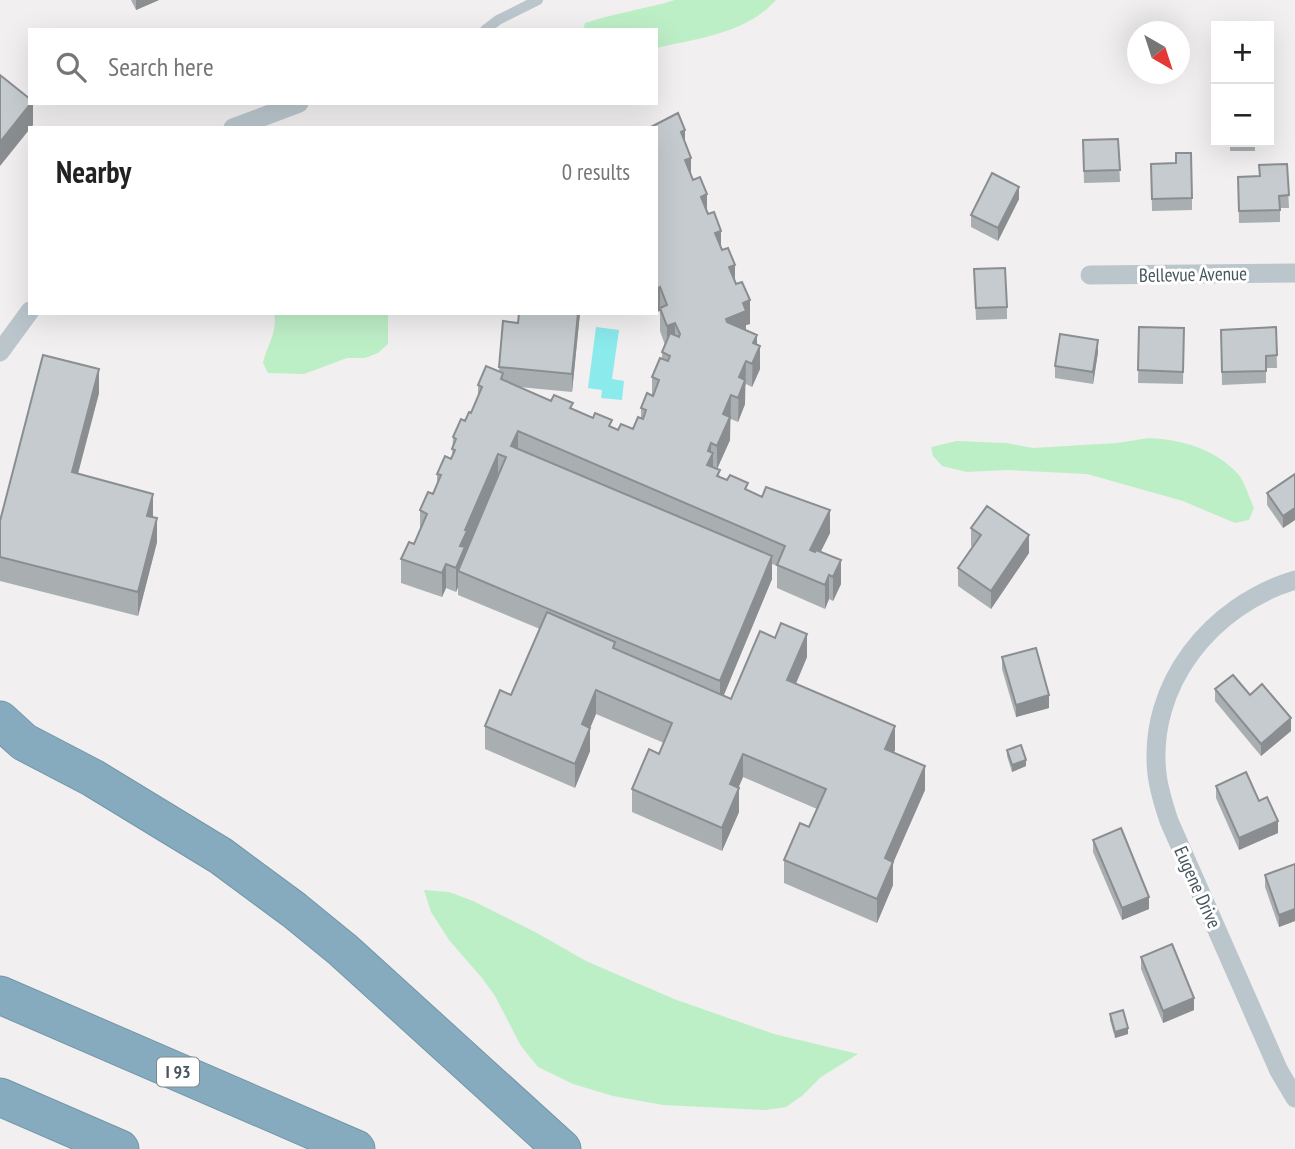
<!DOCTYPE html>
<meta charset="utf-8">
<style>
body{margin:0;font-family:"PT Sans Narrow",sans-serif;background:#f2f2f2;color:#222}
.controls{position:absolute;right:21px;top:21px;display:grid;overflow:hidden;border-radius:0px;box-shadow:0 7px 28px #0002}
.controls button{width:63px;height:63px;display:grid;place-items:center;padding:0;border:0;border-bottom:2px solid #e0e0e0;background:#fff;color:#222;font:35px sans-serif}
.compass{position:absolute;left:1127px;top:21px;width:63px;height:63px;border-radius:50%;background:#fff;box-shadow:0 7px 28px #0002;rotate:141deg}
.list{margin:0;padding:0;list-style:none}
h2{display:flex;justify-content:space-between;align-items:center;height:91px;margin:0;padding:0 28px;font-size:30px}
h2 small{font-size:23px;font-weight:400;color:#767676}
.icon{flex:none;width:38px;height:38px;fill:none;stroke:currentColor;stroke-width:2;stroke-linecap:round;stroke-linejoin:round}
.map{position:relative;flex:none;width:1295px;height:1149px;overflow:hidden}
.search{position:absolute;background:#fff;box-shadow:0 7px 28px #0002;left:28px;top:28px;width:630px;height:77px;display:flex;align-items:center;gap:18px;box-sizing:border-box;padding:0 24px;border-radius:0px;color:#767676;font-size:26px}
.panel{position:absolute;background:#fff;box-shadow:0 7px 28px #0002;left:28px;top:126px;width:630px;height:189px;border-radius:0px}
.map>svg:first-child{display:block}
</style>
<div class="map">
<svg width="1295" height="1149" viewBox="0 0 1295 1149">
<rect width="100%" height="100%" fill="#f1efef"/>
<!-- green -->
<g fill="#bdefc7">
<path d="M675 0H776C747 33 697 39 656 48V30H583L585 23C615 13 645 9 675 0Z"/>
<path d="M274 313H388V344L378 353 365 358H347L304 374 268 373 263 363C267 345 278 332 274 313Z"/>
<path d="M1149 438C1182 440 1214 448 1238 474 1245 482 1249 498 1254 508L1249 520 1235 523 1183 501 1087 474 1008 470 967 472 942 466 933 456 931 447 957 441 1006 443 1033 448 1117 443Z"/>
<path d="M424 890 449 892 473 901 537 933 586 961 674 999 774 1034 858 1054 821 1077 802 1096 786 1107 766 1110 663 1105 613 1096 573 1084 538 1067 521 1046 495 996 482 978 449 940 431 912Z"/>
</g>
<!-- water -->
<path fill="#8aeaec" d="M596 327 619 330 612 379 624 381 622 400 601 398 602 390 588 388Z"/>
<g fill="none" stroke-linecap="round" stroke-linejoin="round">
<!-- motorway casing -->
<g stroke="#7196a9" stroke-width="39">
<g id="motorway">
<path d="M0 720 24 742 93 778 221 856 294 910 343 950 562 1149"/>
<path d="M0 995 356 1149"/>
<path d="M0 1097 120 1149"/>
</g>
</g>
<!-- service -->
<path stroke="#bac6cc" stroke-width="10" d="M485 30 498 20 538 0"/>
<!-- minor -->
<g stroke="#bac6cc" stroke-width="19">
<path d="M233 128 299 103"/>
<path d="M1090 275 1295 273"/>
<path d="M0 352 30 311"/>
<path d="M1295 580C1212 605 1147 684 1157 774 1159 791 1164 806 1169 821L1279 1071 1295 1098"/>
</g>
<!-- motorway -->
<use href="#motorway" stroke="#86abbe" stroke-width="37"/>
</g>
<!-- wall -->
<g fill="#a9afb1">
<path d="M131 0H159L136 10Z"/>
<path d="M656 128 685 143 691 174 735 282 750 324 746 325V330L757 345 760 369 752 387 746 384 745 386V404L738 422 731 419 730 421V440L717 469 720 477 830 533 821 551 841 584 833 601 829 599 825 609 777 588V566L772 564V579L724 695 731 699 807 657 796 684 895 750 894 752 925 790 893 863V885L877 923 784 883V860L809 827 817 809 743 777 738 788 739 812 722 851 632 812V789L659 754 664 743 596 714 590 728V751L575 788 485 749V726L511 695 540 629 458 595V587L456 592 446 588 442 597 401 583V559L414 544 420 530V510L433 494 437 484V474L452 456 453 437 471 413 478 397V385L499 371 503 321 518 323 519 313H580L572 392 519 387 573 409 618 430 633 429 641 418V408L652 395V377L662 359V352L665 345 660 331V311L656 312Z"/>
<path d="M1118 139 1120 182 1084 183 1083 140Z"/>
<rect x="1230" y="142" width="25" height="9"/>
<path d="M1151 164 1192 198V210L1152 211Z"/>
<path d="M1287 164 1289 208H1280V222L1239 223 1238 177 1259 176Z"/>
<path d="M1019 199 998 241 971 227V215Z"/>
<path d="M974 269 1007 307V319L976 320Z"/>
<path d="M1139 327 1184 328 1183 384 1138 383Z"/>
<path d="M1276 327 1277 368H1266V383L1222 385 1221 330Z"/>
<path d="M1098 352 1093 384 1055 378V366Z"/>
<path d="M99 393 78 474 153 517 157 542 138 616 0 581V521Z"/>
<path d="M1295 474V520L1283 528 1267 505V493Z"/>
<path d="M971 528 1029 553 991 609 958 586V568L972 547 971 546Z"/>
<path d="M1002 657 1049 708 1016 717 1002 669Z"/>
<path d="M1215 689 1250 695 1291 731 1261 756 1215 701Z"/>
<path d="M1007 750 1026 766 1012 772 1007 756Z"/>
<path d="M1216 786 1278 833 1239 850 1216 798Z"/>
<path d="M1093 840 1149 909 1122 920 1093 852Z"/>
<path d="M1295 864V921L1279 927 1265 887V875Z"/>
<path d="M1141 957 1194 1010 1163 1023 1141 969Z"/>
<path d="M1110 1014 1128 1034 1115 1038 1110 1020Z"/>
</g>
<!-- shaded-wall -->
<g fill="#8a8e90">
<path d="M136 0H159L136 10Z"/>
<path d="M31 103H33V125L0 166V142Z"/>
<path d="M685 130V154L681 132Z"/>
<path d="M691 158V182L685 160Z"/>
<path d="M1019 187V199L998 241V228Z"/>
<path d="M707 194V218L701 197Z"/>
<path d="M721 231V254L715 233Z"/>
<path d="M735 265V289L729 267Z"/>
<path d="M660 287V311L656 312V289Z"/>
<path d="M750 300V324L746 325V334L726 342V319L743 303Z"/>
<path d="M578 313H580L572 392V374Z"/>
<path d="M675 323V346L667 349V326Z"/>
<path d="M757 335V352L760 346V369L752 387 753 343Z"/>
<path d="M1098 340V352L1093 384V372Z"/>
<path d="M746 361 745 404 738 422 739 377Z"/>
<path d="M99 369V393L72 496V472Z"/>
<path d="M731 395 730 440 717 469V446L723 414Z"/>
<path d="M518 431V454L511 446Z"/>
<path d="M711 443V456L713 453V477L707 488 708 451Z"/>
<path d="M498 454V477L458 571V587L456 592V568L465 530Z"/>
<path d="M153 494V517L147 516Z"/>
<path d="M1295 508V520L1283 528V516Z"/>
<path d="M830 510V533L810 573V550Z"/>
<path d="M157 518V542L138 616V592Z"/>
<path d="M1029 535V553L991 609V591Z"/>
<path d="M772 556V579L720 704V681Z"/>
<path d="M841 560V584L833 601V577Z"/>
<path d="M446 564V588L442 597V573Z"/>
<path d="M829 575V599L825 609V585Z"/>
<path d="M807 634V657L787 704V680Z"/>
<path d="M596 690V714L582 747V724Z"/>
<path d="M1049 695V708L1016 717V705Z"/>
<path d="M1291 718V731L1261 756V744Z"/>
<path d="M895 726V750L885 772V749Z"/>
<path d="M590 728V751L575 788V764Z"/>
<path d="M743 754V777L730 808V784Z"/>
<path d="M1026 760V766L1012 772V765Z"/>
<path d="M925 766V790L893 863V885L877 923V899L885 858Z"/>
<path d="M739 788V812L722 851V828Z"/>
<path d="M1278 821V833L1239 850V838Z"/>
<path d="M1149 897V909L1122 920V908Z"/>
<path d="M1295 909V921L1279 927V915Z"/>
<path d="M1194 998V1010L1163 1023V1011Z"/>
<path d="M1128 1028V1034L1115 1038V1032Z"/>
</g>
<!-- building -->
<g fill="#c5cbce" stroke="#8a8e90" stroke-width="2">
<path d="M0 75 30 99V103H31L0 142Z"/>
<path d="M678 113 685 130 681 132 691 158 685 160 693 180 700 177 707 194 701 197 708 214 714 212 721 231 715 233 722 250 728 248 735 265 729 267 736 284 742 282 750 300 743 303 746 311 726 319 727 322 757 335 753 343 760 346 752 364 746 361 739 377 745 380 738 398 731 395 723 414 730 417 717 446 711 443 708 451 713 453 707 465 720 470 717 476 727 480 730 475 748 483 745 489 762 497 766 487 830 510 810 550 815 552 816 550 841 560 833 577 829 575 825 585 777 565 785 546 518 431 511 446 772 556 720 681 458 571 506 457 498 454 465 530 467 531 460 546 465 547 456 568 446 564 442 573 401 559 409 542 414 544 427 514 420 510 428 492 433 494 441 475 437 474 445 456 451 459 455 450 452 449 456 439 453 437 461 419 465 421 469 412 471 413 482 387 478 385 486 366 503 373 501 379 551 401 554 395 573 403 570 408 593 418 595 413 612 420 609 426 618 430 621 424 633 429 638 417 643 419 646 410 641 408 647 393 653 396 659 380 652 377 660 358 668 361 670 356 662 352 670 333 679 337 680 334 675 323 667 326 660 308 667 305 660 287 656 289V128H649Z"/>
<path d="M1118 139 1120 170 1084 171 1083 140Z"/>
<path d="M1176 153H1191L1192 198 1152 199 1151 164 1176 163Z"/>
<path d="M1287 164 1289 195 1279 196 1280 210 1239 211 1238 177 1260 176 1259 165Z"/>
<path d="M992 173 1019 187 998 228 971 215Z"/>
<path d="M1005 268 1007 307 976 308 974 269Z"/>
<path d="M519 313H578L572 374 499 367 503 321 518 323Z"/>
<path d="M1139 327 1184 328 1183 372 1138 370Z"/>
<path d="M1276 327 1277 355 1266 356V371L1222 372 1221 330Z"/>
<path d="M1060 334 1098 340 1093 372 1055 366Z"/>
<path d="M43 355 99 369 72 472 153 494 147 516 157 518 138 592 0 557V521Z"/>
<path d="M1295 474V508L1283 516 1267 493Z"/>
<path d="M987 506 1029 535 991 591 958 568 981 535 971 528Z"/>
<path d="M547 612 615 642 613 648 731 699 760 631 775 638 781 623 807 634 787 680 895 726 885 749 925 766 885 858 893 862 877 899 784 860 800 823 809 827 826 789 743 754 730 784 739 788 722 828 632 789 649 749 659 754 672 723 596 690 582 724 590 728 575 764 485 726 500 690 511 695Z"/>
<path d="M1036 648 1049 695 1016 705 1002 657Z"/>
<path d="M1233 675 1250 695 1262 684 1291 718 1261 744 1215 689Z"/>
<path d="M1021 745 1026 760 1012 765 1007 750Z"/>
<path d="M1246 772 1259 801 1267 797 1278 821 1239 838 1216 786Z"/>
<path d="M1121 828 1149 897 1122 908 1093 840Z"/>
<path d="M1295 864V909L1279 915 1265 875Z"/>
<path d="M1172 944 1194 998 1163 1011 1141 957Z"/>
<path d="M1123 1010 1128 1028 1115 1032 1110 1014Z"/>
</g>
<g text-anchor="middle" stroke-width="6" stroke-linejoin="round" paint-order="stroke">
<!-- shield labels -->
<rect fill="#fff" stroke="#7e898d" stroke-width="2" x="157" y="1057.5" width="42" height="29" rx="5"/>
<g font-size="18" font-weight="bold" fill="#47565c">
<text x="178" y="1078">I 93</text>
</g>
<!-- street labels -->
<g font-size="19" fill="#47565c" stroke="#fff">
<text transform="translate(1193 274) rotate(-1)" y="7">Bellevue Avenue</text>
<text transform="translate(1198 887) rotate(66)" y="7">Eugene Drive</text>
</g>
</g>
</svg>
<div class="controls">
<button>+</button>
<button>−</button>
</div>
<svg class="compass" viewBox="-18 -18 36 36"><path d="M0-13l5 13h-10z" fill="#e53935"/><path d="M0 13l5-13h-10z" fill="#767676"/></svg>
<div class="search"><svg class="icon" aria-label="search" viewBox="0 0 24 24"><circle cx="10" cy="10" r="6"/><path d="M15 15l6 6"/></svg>Search here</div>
<section class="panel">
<h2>Nearby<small>0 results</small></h2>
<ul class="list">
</ul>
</section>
</div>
